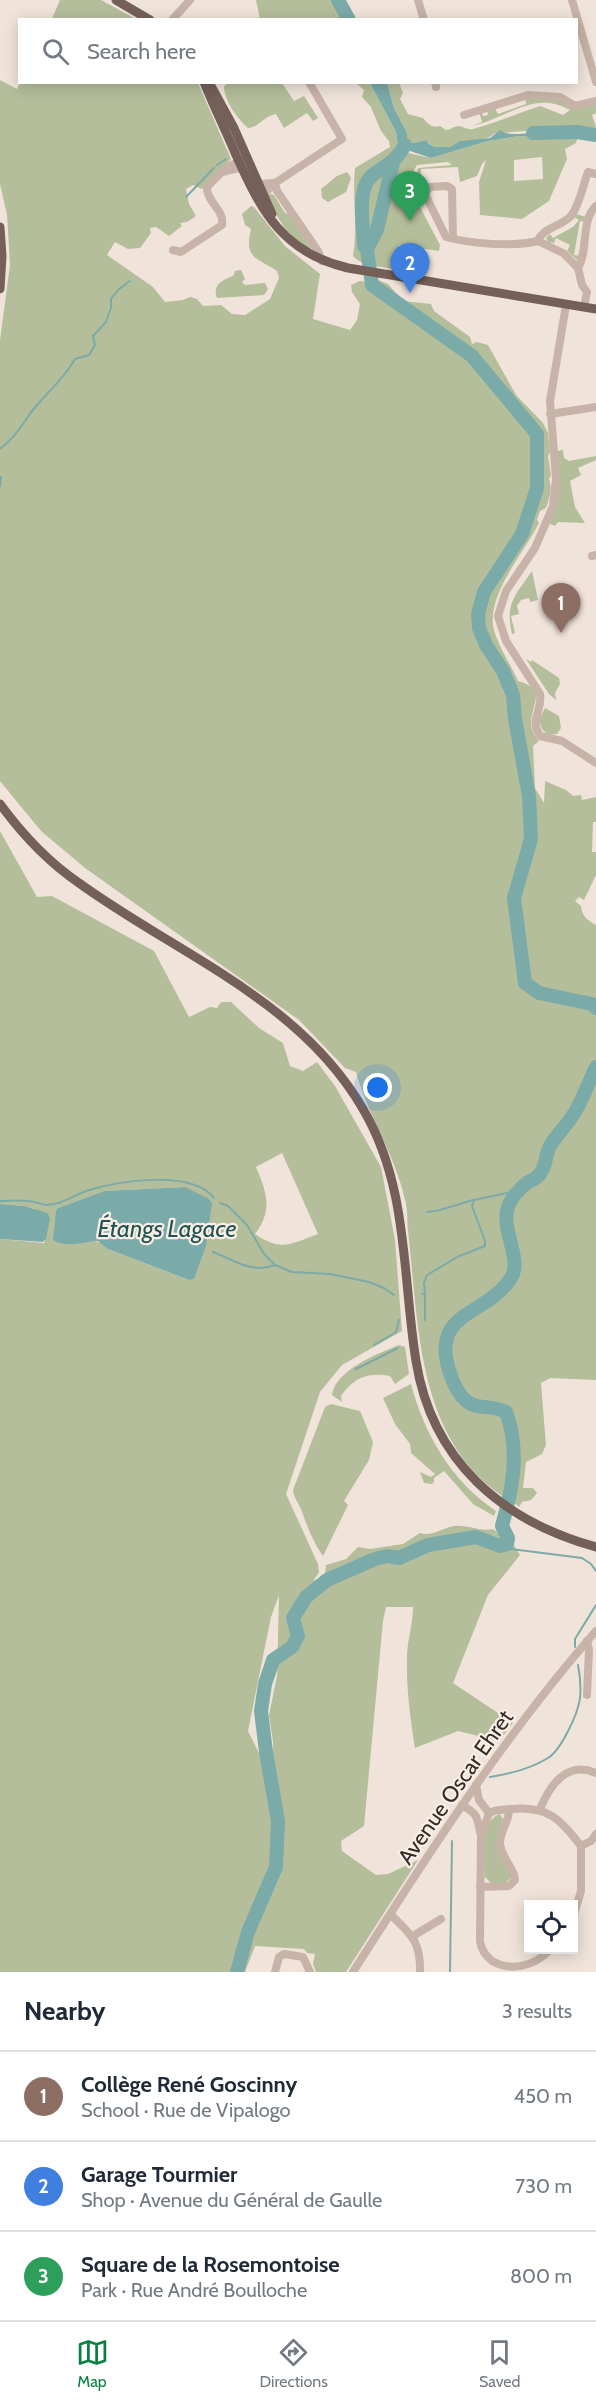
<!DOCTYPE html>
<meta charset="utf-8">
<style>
body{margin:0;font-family:Cabin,sans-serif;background:#f2f2f3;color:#1f2937}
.controls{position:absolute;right:18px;bottom:18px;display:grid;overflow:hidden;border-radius:0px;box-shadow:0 3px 15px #0003}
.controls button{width:54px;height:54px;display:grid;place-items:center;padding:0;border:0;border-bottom:2px solid #e0e1e3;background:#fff;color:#1f2937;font:30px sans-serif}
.you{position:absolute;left:378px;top:1088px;width:21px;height:21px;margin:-15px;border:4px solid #fff;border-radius:50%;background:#1a73e8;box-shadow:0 0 0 9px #1a73e833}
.badge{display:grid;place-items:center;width:39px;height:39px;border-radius:50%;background:#0b8043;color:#fff;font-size:20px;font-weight:700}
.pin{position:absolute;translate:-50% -50px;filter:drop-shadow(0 2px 3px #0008)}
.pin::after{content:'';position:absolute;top:32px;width:21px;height:18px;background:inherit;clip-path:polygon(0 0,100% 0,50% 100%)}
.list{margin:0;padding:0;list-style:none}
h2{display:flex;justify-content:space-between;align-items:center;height:78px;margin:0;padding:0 24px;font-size:26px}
h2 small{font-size:20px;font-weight:400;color:#747a83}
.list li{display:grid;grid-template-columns:39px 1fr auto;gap:18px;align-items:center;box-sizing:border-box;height:90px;padding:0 24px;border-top:2px solid #e0e1e3}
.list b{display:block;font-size:22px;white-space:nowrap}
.list p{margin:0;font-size:20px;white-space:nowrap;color:#747a83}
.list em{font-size:20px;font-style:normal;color:#747a83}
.icon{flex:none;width:33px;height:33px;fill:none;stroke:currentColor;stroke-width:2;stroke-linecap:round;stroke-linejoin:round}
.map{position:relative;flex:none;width:596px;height:1972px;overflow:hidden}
.search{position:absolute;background:#fff;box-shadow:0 3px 15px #0003;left:18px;right:18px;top:18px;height:66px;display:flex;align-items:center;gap:15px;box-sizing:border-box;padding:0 21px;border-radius:0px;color:#747a83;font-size:22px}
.sheet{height:348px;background:#fff}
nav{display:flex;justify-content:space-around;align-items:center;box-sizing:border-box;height:84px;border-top:2px solid #e0e1e3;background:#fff;font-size:16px;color:#747a83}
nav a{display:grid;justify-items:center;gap:3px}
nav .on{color:#0b8043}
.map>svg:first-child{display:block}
</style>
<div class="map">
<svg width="596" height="1972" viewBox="0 0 596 1972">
<rect width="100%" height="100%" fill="#f0e4da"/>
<!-- green -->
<g fill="#b5be9b" fill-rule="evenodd">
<path d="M60 0H101L136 19H52Z"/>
<path d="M256 0H343L341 15 343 19H260Z"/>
<path d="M0 80 17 89 20 82 198 83 231 159 202 189 193 185 186 189 189 204 196 216 187 222 180 223 182 226 169 236 156 227 150 228 151 233 140 248 128 249 115 242 107 255 153 287 165 302 183 300 190 297 197 299 203 306 221 305 232 314 245 315 270 299 279 278 277 271C256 257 244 259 251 229L245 225 242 214 251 206 254 207 285 246 320 274 313 319 350 330 357 320 360 304 352 292 351 285 360 281 368 282 372 292 381 297 385 291 376 282V279L388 284 403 301 431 304 434 311 470 337 472 344 477 342 488 345 516 395 543 423 548 433 550 452 548 456 551 475 549 479C553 489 549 499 546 508L540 511 537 520 539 523C525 551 489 592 493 625 495 641 511 665 518 681 558 692 515 715 539 741L533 746 535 788 544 803 545 781 566 790 573 796 581 795 582 800 596 797V822H593L592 852H596V875L584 900 579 897 575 901 581 906C582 916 587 920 596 925V1380L550 1378 541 1383 546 1445 542 1454 526 1462 523 1488H533L537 1493 531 1500 522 1502 519 1507 512 1501 515 1493 509 1490 504 1497C416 1439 419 1324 408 1231 407 1221 408 1210 405 1200 395 1154 368 1116 356 1072L345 1068 299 1020 85 868 41 831 0 781V340L10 265 7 215 0 184Z"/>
<path d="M228 83H282L294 101 304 96 318 118 313 121 307 113 284 128 276 114C262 117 260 127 248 128 237 118 224 101 224 86Z"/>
<path d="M356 83H370L396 132 399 153 403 156 404 152 431 158 488 141 519 136H539L550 132C532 128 513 133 495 133 485 143 471 138 460 142 457 142 454 146 451 147 443 150 431 148 426 140L414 143 407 141V133L394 108 387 83H399L403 93 400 99 408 114 423 118C428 124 431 128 440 126L446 130C450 130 454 126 459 126 465 127 467 130 473 129 496 123 518 113 540 106L563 115 570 110C534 89 507 119 472 126L482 122 479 112H482L483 116 488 115 487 110 494 107 498 114 526 104 525 98 528 97 596 104V113L592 115 596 127 587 137 578 136 576 143 565 149 567 159 549 201 522 219 480 215 479 182 486 160 482 164 477 176 460 182 458 167 421 169V183L416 177 418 168 452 165 448 162 417 165 413 172 415 184 410 188 440 245 439 251 399 245 395 269C382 267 361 266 353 256 358 226 352 197 355 168L390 147 389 141 381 131 371 107 362 97 364 90ZM542 157 543 179 514 181V160Z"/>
<path d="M347 172 351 178 346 192 328 202 322 198 321 189 337 176Z"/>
<path d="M271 194 274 195 285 213 289 214 312 249C292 244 273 213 267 195Z"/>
<path d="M576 214 586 217 585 222 580 221 574 255 580 256 577 260 567 251 570 245 556 238 554 243 548 242 546 238 550 234 553 238 573 227 579 220 574 217Z"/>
<path d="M241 270 245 279 242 282 245 285 265 283 268 289 264 295 217 298C212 285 222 280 233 276L235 271Z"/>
<path d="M563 450 564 458 569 461 596 456V460L578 468 581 475 570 481 575 507 585 523 558 522 555 526 550 524 559 484 557 451Z"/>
<path d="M532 571 538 600 530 602 529 598 521 600 517 606 519 614 511 616 515 633 512 634C505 603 515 596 532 571Z"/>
<path d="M526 659 531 662 532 660 559 678 560 684 555 693 556 700 549 694Z"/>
<path d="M545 708 559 716 561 728 557 734 548 735 542 729 539 720Z"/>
<path d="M0 831 37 897 52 896 154 951 189 1017 210 1007 217 1008 221 1002H231L259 1028 283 1043 290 1066 303 1071 317 1062 335 1086 381 1167 395 1240 402 1331 342 1365 320 1392 286 1494 318 1564 319 1572 314 1580H320L325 1574 326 1565 346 1559 358 1547 370 1549 403 1544 420 1533C432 1537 442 1528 454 1526 468 1524 479 1532 493 1529L515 1547 520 1555 488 1595 453 1683 513 1723 499 1741 458 1731 415 1748C410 1717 406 1686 407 1654 408 1638 413 1623 413 1607H386L383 1621 364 1826 341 1841 342 1851 376 1875 388 1874 418 1860 346 1972H316L313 1964 315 1954 307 1953 304 1949 255 1946 245 1972H0V1239L44 1243 46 1238 35 1209 25 1206 0 1204ZM282 1153 318 1234C290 1244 282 1252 255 1234 273 1210 267 1193 256 1167ZM185 1187 189 1280 108 1249 103 1243 93 1241 58 1208 104 1191ZM279 1595 277 1676 269 1715 273 1742V1761L267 1775 262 1759 248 1731 271 1617Z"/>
<path d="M399 1345 405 1347 409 1374 395 1384 390 1376C368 1372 354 1377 341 1396L342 1402 332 1395C335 1370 379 1353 399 1345Z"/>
<path d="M411 1384C424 1434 452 1482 496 1511L494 1516 473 1504 444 1471 434 1478V1482L432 1484 424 1483 420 1472 431 1477 435 1474 411 1453 410 1444 395 1424 383 1398Z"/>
<path d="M331 1404 360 1411 373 1442 369 1460 344 1501 348 1505 323 1556C313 1542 308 1528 302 1512 299 1503 294 1499 293 1490L325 1407Z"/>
<path d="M500 1814 503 1819 498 1835 512 1877 505 1883H491L485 1877C484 1859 479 1821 500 1814Z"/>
</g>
<!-- water -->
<g fill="#7baba9">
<path d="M370 83H387L394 108 407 133V142L414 143 426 140 429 144 435 147H450L460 141 490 138 500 130C511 139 536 130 550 131L549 136 543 138 539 136H519L488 141 431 158 407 150 403 156 399 153 396 132Z"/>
<path d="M185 1187 209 1199 212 1203 206 1246 194 1279 189 1280 108 1249 98 1241C84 1241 67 1249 53 1240L56 1211 58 1208 104 1191Z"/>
<path d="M0 1204 25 1206 47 1213 50 1218 46 1239 43 1242 0 1239Z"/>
</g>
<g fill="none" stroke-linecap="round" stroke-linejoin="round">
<!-- stream -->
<g stroke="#7baba9" stroke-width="2">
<path d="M217 165 226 159"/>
<path d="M186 197 214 168"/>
<path d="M0 449C19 434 22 423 36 406 50 390 65 377 75 359L89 355 95 345 93 336 106 322 111 308V299L118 290 130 281"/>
<path d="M0 486 1 477"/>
<path d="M0 1201C9 1201 19 1200 28 1201 34 1201 40 1204 46 1205 60 1205 73 1196 86 1191 117 1181 191 1169 214 1198"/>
<path d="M220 1203 228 1206 247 1225 264 1254 275 1265 292 1272 330 1274 369 1282 384 1288 394 1295"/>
<path d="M427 1212 440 1210 473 1200"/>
<path d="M213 1252C234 1260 252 1274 275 1265"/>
<path d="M422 1294H425L424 1283 427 1275 459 1256 485 1246V1241L472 1206 474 1200 507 1193 516 1194"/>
<path d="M425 1294V1320"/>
<path d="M374 1345 396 1332 399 1320"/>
<path d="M356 1369 398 1348"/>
<path d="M507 1544 511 1549 582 1558 591 1564 596 1571"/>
<path d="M575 1647V1639L596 1605"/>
<path d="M490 1777C510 1774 530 1769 548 1758 561 1750 578 1714 580 1698 581 1688 580 1675 578 1665"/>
<path d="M450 1972 452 1841"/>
</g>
<!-- river -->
<g stroke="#7baba9" stroke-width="14">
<path d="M338 0 349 20"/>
<path d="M533 133 577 132 596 135"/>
<path d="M405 145C397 160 388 164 374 174 355 187 364 226 364 246L367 249 372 285 472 356 537 434V488L522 534 484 592 478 614 479 628 486 645 503 671 513 695 515 719 529 796 531 839 514 898 525 983 539 993 592 1004 596 1008"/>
<path d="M367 249 377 230 393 162"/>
<path d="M237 1972 248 1932 276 1867 278 1821 266 1752 261 1711 265 1684 273 1660 292 1647 298 1636 293 1618 306 1597 327 1580 375 1559 387 1556 399 1558 428 1545 476 1537 500 1546 507 1544 508 1538 502 1526C513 1487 520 1450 506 1412 492 1405 481 1409 471 1404 459 1398 453 1383 449 1370 431 1310 486 1317 511 1278 523 1260 500 1229 508 1207 511 1198 520 1188 528 1182 532 1180 536 1179 539 1175 547 1166 545 1155 550 1146 557 1134 568 1124 575 1112 583 1098 589 1082 596 1067"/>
</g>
<!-- minor -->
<g stroke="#c7b3a7" stroke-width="8">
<path d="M418 0 424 20"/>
<path d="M572 0 596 82"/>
<path d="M172 20 190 0"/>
<path d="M435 82 436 87"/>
<path d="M464 115 528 95 560 97 575 106 596 101"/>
<path d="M222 172 239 168 246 172"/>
<path d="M275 183 277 191 318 251 322 261"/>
<path d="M259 184 275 183"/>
<path d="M264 197V194L275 183 342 139 309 82"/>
<path d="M453 237 452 189 447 186 429 187 425 194 446 237C471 244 513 247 538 241 542 228 562 226 571 216 580 204 583 185 588 172L596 174"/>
<path d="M538 241 563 253 578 268"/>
<path d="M173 250 181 252 222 225C225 210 206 202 207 187L227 167 242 160"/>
<path d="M566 305 550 401 556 479 553 506 535 548 506 591 498 616 506 641 540 694C543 712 529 718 540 736L562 741 596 763"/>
<path d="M584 307 587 292 582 285 578 268C589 250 580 221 596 206"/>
<path d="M550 414 596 407"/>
<path d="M592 556 596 555"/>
<path d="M587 1641 589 1650 587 1695"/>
<path d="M476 1785 479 1800 489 1813"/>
<path d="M462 1805C480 1816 476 1816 481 1836L480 1941C481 1949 486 1956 492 1961 512 1972 534 1966 550 1950"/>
<path d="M540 1809C550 1785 567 1760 596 1773"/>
<path d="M482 1834 489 1813C497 1809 503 1810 511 1809 548 1806 559 1818 581 1846V1891L574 1914"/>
<path d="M581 1846 591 1841 596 1834"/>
<path d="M480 1887 509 1886 515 1880C515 1869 501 1858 500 1843 500 1831 509 1822 509 1810"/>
<path d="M391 1915C411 1934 421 1942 420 1972"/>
<path d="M413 1936 441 1919"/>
<path d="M275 1972 279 1957 284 1954 303 1957 310 1972"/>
<path d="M353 1972C428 1854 504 1736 596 1631"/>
</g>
<!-- major -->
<g stroke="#756059" stroke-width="9">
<path d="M116 0 150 20"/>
<path d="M204 82C214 107 226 131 236 155 261 211 283 253 348 268L596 309"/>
<path d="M211 86 234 128 272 214"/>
<path d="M0 227 2 256 0 289"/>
<path d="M0 804C22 834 48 862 79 883 177 954 300 1000 363 1109 409 1187 402 1275 416 1361 432 1461 502 1521 596 1547"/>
</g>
</g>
<g text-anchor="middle" stroke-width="4.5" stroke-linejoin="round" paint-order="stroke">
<!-- street labels -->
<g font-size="22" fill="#342a27" stroke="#f8eee6">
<text transform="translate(455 1787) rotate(-55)" y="8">Avenue Oscar Ehret</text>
</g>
<!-- water labels -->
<g font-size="24" font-style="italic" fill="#1f5351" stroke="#f8eee6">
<text x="167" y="1237">Étangs Lagace</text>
</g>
</g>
</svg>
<div class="controls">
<button><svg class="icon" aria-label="locate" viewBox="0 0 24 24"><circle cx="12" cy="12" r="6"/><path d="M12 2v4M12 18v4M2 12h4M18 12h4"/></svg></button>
</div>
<div class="you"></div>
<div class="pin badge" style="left:561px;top:633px;background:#8d6e63">1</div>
<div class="pin badge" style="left:410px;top:293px;background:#3f7fe0">2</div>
<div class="pin badge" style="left:410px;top:221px;background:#2e9e5b">3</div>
<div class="search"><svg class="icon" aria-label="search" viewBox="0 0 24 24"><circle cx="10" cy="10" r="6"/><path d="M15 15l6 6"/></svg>Search here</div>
</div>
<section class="sheet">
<h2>Nearby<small>3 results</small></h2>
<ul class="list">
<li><span class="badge" style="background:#8d6e63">1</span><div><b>Collège René Goscinny</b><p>School · Rue de Vipalogo</p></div><em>450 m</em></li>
<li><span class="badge" style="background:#3f7fe0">2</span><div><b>Garage Tourmier</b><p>Shop · Avenue du Général de Gaulle</p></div><em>730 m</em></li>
<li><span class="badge" style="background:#2e9e5b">3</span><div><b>Square de la Rosemontoise</b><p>Park · Rue André Boulloche</p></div><em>800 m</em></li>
</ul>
</section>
<nav>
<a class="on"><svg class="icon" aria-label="map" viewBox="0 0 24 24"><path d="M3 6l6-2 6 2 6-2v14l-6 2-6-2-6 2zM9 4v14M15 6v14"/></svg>Map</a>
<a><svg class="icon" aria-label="directions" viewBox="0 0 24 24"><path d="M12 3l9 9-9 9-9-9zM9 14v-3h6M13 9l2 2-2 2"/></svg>Directions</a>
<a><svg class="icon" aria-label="saved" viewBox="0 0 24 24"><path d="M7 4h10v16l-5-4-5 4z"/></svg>Saved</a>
</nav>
